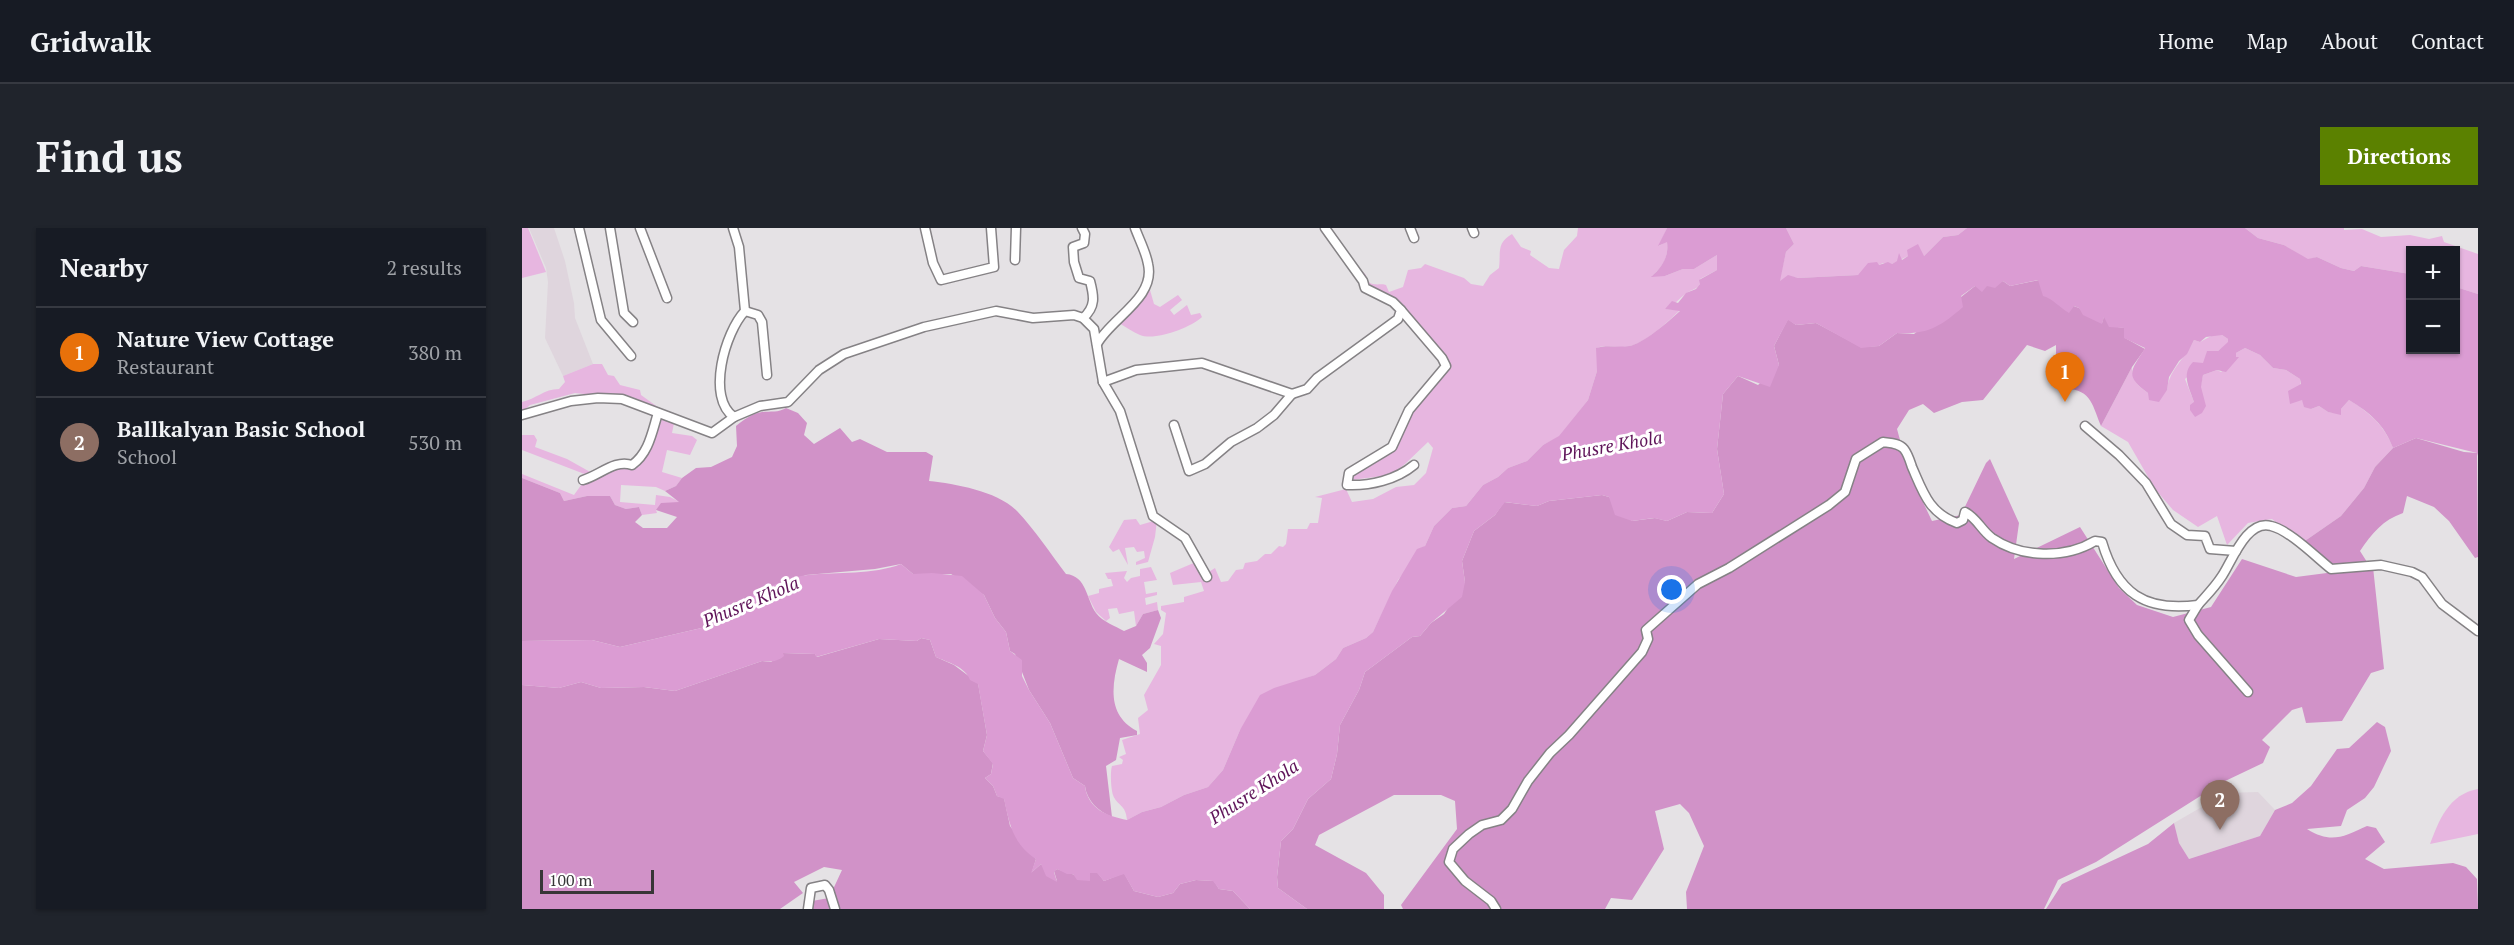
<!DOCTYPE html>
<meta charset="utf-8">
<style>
body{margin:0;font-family:"PT Serif",serif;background:#20242c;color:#f1f3f6}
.controls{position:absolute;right:18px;top:18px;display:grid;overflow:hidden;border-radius:0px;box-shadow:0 2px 4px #0004}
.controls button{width:54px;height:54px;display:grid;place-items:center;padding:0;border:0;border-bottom:2px solid #363941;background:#171b24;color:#f1f3f6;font:30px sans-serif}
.scale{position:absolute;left:18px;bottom:15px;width:114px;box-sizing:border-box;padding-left:6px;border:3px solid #373637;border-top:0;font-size:16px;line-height:21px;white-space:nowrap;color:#373637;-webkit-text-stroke:4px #fff;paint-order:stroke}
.you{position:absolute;left:1150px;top:362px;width:21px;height:21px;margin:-15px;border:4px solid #fff;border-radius:50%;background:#1a73e8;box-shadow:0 0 0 9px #1a73e833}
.badge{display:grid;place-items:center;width:39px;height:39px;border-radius:50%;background:#5b8100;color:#fff;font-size:20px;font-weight:700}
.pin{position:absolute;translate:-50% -50px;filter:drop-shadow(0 2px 3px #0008)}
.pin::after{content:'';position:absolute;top:32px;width:21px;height:18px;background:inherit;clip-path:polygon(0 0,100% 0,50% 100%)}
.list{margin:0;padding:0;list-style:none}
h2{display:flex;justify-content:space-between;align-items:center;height:78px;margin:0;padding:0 24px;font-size:26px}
h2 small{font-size:20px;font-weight:400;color:#9ea1a6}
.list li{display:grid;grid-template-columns:39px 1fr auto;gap:18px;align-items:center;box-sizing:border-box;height:90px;padding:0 24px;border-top:2px solid #363941}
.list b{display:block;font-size:22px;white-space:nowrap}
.list p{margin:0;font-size:20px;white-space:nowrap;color:#9ea1a6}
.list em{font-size:20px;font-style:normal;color:#9ea1a6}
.map{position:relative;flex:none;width:1956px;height:681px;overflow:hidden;border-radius:0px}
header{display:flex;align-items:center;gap:36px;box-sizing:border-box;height:84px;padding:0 30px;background:#171b24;border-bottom:2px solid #363941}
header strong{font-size:28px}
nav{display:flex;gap:33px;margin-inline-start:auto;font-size:21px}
.intro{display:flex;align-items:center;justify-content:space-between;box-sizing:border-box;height:144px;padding:0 36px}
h1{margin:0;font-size:42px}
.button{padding:15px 27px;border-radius:0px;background:#5b8100;color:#fff;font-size:21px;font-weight:700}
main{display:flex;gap:36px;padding:0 36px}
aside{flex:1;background:#171b24;border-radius:0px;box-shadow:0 2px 4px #0004}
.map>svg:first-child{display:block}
</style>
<header>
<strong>Gridwalk</strong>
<nav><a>Home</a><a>Map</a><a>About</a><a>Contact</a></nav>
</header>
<div class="intro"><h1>Find us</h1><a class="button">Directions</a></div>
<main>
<aside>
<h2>Nearby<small>2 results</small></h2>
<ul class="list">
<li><span class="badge" style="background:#e8710a">1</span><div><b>Nature View Cottage</b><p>Restaurant</p></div><em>380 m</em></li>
<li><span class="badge" style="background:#8d6e63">2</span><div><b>Ballkalyan Basic School</b><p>School</p></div><em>530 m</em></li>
</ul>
</aside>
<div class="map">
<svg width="1956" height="681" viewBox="0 0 1956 681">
<rect width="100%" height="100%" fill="#e5e2e5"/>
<!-- built -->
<g fill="#dfd5dd">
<path d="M7 0H32L43 33 52 75 53 90 71 136 41 148 23 110 26 54 24 40Z"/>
<path d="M1736 564 1753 582 1738 608 1667 631 1657 615 1652 595 1704 565Z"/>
</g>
<!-- green -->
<g fill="#e7b6e0">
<path d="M0 0H6L24 44 0 50Z"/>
<path d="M1056 0H1145L1137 18 1145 13C1147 29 1141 38 1130 48H1143L1161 41H1172L1195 27V42L1178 51V56C1174 62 1170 61 1165 65 1156 71 1154 76 1143 81L1158 82C1147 93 1122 116 1107 118 1095 121 1086 116 1075 120V143L1066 172 1037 209 1021 217 1005 233 986 240 976 249 961 257 944 278 930 280 912 298 903 318 876 352 851 404 844 410 821 420 814 431 793 447 779 452 718 502 701 542 686 559 662 567 639 579 620 584 605 592C604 576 595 578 591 567 589 561 588 544 590 538L600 536 601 532 597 529 604 526 600 512 618 506 616 490 626 482 622 467 639 437V418L632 416 641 406 644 385 639 382V378L662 374V369L682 363 679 354 651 357 648 345 674 334 685 345 693 340 699 354 706 353 714 342 721 341 723 335 735 333 743 326H749L757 318 761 319 764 316 766 301H785L788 295H796L800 270 793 269 824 261 830 274 851 271 874 259 892 257 904 245 911 220 906 214 883 236 869 247 829 252 832 244 871 220 891 179 927 140 904 105 847 57 837 40 844 47V52C851 59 857 55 864 57L867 64 881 59 886 42 899 40 903 36 942 50 949 56 961 58 968 47 977 40C979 25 974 15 990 6L999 19 1009 23 1008 27 1027 40 1037 41 1042 22 1055 8Z"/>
<path d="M1264 0H1445L1436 7 1421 9 1402 28H1386L1370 36 1361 35 1336 47 1276 50 1266 48 1257 54 1264 24 1272 16Z"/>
<path d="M1723 0H1822V2L1840 1 1859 9 1888 7 1907 11 1920 8 1922 14 1956 26V66L1934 59V22H1888V46L1839 38 1832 43 1819 40 1795 29 1786 32 1762 17 1736 10Z"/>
<path d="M628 62 632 76 638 79 656 67 660 72 648 82 652 87 665 77 669 87 678 85 680 89C668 100 633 113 618 107 611 104 604 99 597 95Z"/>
<path d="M1693 106 1700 107 1706 111 1707 114 1696 123 1685 124 1682 135 1663 151 1672 174V189L1681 147 1695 142 1699 144 1714 129V125L1723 120 1738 127 1751 140 1764 142 1778 151 1780 172 1789 181 1797 178 1806 184 1819 186V181L1827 172C1847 184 1863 198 1871 220L1853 239 1842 260 1819 288 1780 315 1750 291 1726 295 1705 317 1695 288 1676 299 1651 282 1633 261 1606 214 1579 198 1610 139C1610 153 1615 157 1626 165L1645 162C1647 141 1664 130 1672 112L1678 114Z"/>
<path d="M71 136H80L86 147 92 148 98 157 118 162 119 167 144 185 71 167 53 165 8 177 0 184V174C14 171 22 161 37 161L43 154 41 148Z"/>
<path d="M139 191 152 195 150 205 170 208 175 212 168 227 145 222 140 244 160 250 154 258 143 263 134 259 99 257 98 274 133 277 134 267 148 269 158 274 134 282 135 285 120 287 117 279 104 281 93 277 88 268H65L42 273 38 265 0 250V246L52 267 62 253 74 252 82 246H87L96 237 117 239Z"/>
<path d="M0 207H12L15 212 13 219 45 231 70 245 65 247 0 222Z"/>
<path d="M614 291 618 297 635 292 633 309 626 334 614 337V334L623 330 622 323 615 324 612 319 603 320 606 337 597 321 591 324 587 319 602 292Z"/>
<path d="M629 339 635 352 622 354 624 366 635 364V367L623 370 624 377 635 374 636 382 621 386 614 398 612 383 597 386 595 380 586 381 588 390 584 393 574 384 566 368 577 365V361L591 358 589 351H586L583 345 605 343 602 350 605 354 609 350 618 348V341Z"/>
<path d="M1956 561V606L1908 616C1917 592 1927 566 1956 561Z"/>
</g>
<!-- forest -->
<g fill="#d192c8">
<path d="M1517 52 1530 70 1557 80 1580 95 1582 88 1589 98 1602 100 1603 110 1623 121 1610 139 1579 198C1569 173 1569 161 1538 160L1534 136V117L1523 123 1505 117 1461 172 1440 174 1412 185 1401 176 1387 182 1375 201 1387 245 1410 293 1439 287 1464 235 1468 231 1497 295 1492 331 1558 299 1597 360 1615 377 1651 389 1689 379 1720 331 1774 349 1851 339 1862 441 1849 445 1820 493 1784 495 1780 479 1770 482 1740 512 1748 519 1741 535 1699 555 1574 634 1536 652 1522 681H1165L1164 664 1182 618 1167 585 1158 576 1133 583 1142 621 1110 672 1089 670 1083 681H881L879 677 935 601 933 573 919 567H872L797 607 793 617 844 645 862 667V681H785L756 660 755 649 759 613 771 601 786 571 809 551 815 526 818 497 837 462 843 444 890 409 898 408 909 395 922 386 943 354 940 333 952 303 973 287 982 274 1015 278 1027 273 1080 267 1087 269 1110 293 1133 290 1145 293 1165 284 1190 285 1202 266 1195 221 1201 166 1216 148 1236 157 1257 137 1252 118 1266 91 1274 97 1294 95 1339 119 1357 118 1375 105 1392 106 1453 58H1465L1481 53 1488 58Z"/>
<path d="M264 180 276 185 285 195 282 207 292 216 318 200 330 214 338 211 365 224H404L411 228 407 253C434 256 475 263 495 283 513 302 528 325 544 346 565 348 564 371 574 385 581 394 593 398 602 403L614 398 621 386 636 382 639 390 628 420 620 427 625 435V444L597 431C589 459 586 488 615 503V507L598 510 594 532 584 538 590 589C576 583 565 573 563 558L551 550 528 495 507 462 493 426 488 423 484 404 473 390 462 367 429 346H391L379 336 353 341 284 347 231 368 208 380 188 398 98 419 70 412 0 413V250L38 265 42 273 65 268H88L93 277 104 281 117 279 120 287 113 294 121 300H145L155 289 134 282 139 275 157 274 143 263 154 258 160 250 174 240 189 239 210 229 215 218 214 198C221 192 231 185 240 184 249 183 256 185 264 180Z"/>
<path d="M1894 210 1942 224 1955 225 1956 329 1953 330 1927 293 1912 279 1885 268 1881 285C1861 292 1850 305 1838 323L1845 334 1811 338 1780 315 1819 288 1842 260 1853 239 1871 220Z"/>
<path d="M399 410 408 412 414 429 432 437 456 455 465 507 461 523 471 535 469 546 463 550 471 558 475 568 482 570 488 598 514 631 510 644 519 636 535 653 532 643 535 641 568 652V645L575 644 582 653 602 645 612 663 636 669 651 665 658 656 674 652 692 653 697 661 711 663 728 681H291L290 673 307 670 320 642 302 639 272 654 281 665 258 681H0V457L37 460 59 454 79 460 122 459 153 463 240 433 249 434 261 425 293 426 295 429 357 411 395 413Z"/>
<path d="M1855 494 1863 499 1869 523 1852 559 1843 570 1825 582 1819 598 1785 601C1809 616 1821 609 1845 598L1854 600 1863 614 1843 631 1862 641 1931 635 1944 639 1955 651 1956 681H1524L1540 656 1626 616 1652 595 1657 615 1667 631 1738 608 1753 582 1770 575 1789 558 1815 521 1827 520Z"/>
</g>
<!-- water -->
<path fill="#db9cd3" d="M1145 0H1264L1272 16 1264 24 1258 53 1266 47 1276 50 1336 47 1346 35 1355 34 1357 37 1366 34 1370 36 1375 33 1377 25 1380 32 1386 28 1385 22 1396 16 1402 28 1421 9 1436 7 1445 0H1723L1736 10 1762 17 1786 31 1795 29 1819 40 1832 43 1839 38 1888 46V122H1934V59L1956 66V228L1955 225 1894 210 1871 220C1862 196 1848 185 1827 172L1819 181V187L1806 184 1797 178 1789 181 1782 179 1780 172 1768 176 1766 163 1779 156 1778 151 1764 142 1751 140 1738 127 1723 120 1714 125V129H1717L1704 144 1695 142 1681 147 1679 159 1684 178 1680 185 1673 189 1668 182V177L1672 174C1667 159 1659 146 1671 134L1681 135 1685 123H1696L1706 114V111L1700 107 1684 109 1678 114 1672 112 1665 126 1657 133 1647 149 1645 162 1637 174 1627 172 1626 165C1601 147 1610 142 1623 120L1602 110V100L1587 99 1582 89 1580 96 1561 87 1557 80 1552 78 1547 85C1537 79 1531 71 1521 68L1516 52 1488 58 1481 53 1473 60 1465 58 1460 64 1453 58 1439 68 1441 79C1419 98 1406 107 1375 105L1357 118 1339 120 1294 95 1274 97 1266 92 1252 118 1257 137 1248 159 1216 148 1201 166 1195 221 1202 266 1190 285 1165 284 1145 293 1132 290 1110 293 1093 287 1087 269 1080 267 1027 273 1015 278 983 274 973 287 952 303 940 333 943 354 940 369 909 395 898 408 890 409 843 444 837 462 818 497 815 526 809 551 786 571 771 601 759 613 755 649 756 660 785 681H728L711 663 697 661 691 653 674 652 658 656 651 665 636 669 612 663 602 646 582 653 575 645H568V653L555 652 551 646H545L535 641 532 644 535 654 524 648 519 636 509 645 514 631C491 616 487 595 482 571L475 568 471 558 463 550 469 546 471 536 461 523 465 507 456 456 448 452C444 439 425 434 414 429L408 412 399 410 395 413 357 411 294 429 293 426 261 425 262 428C255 434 248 434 240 433L153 463 122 459 79 460 59 454 37 460 0 457V413L70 412 98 419 188 398 199 388 200 378 208 380C230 368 261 349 286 347 315 344 351 347 379 336L391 346 410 345 440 348 462 367 473 390 484 404 488 423 500 432V448L507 462 528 495 551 550 563 558C566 581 585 588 605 592L620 584 639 579 662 567 686 559 701 542 718 502 738 467 752 460 793 447 814 431 821 420 844 410 851 404 870 363 895 321 903 318 912 298 930 280 944 278 961 257 976 249 986 240 1005 233 1021 217 1037 208 1066 172 1075 143 1074 120C1086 116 1095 120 1107 118 1121 116 1147 93 1158 83L1143 81 1150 73 1156 75 1164 65 1174 61 1178 56 1177 52 1195 42V27L1172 41H1161L1143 48 1129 49C1140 39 1147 29 1145 14L1136 18Z"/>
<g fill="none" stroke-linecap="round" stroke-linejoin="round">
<!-- street casing -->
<g stroke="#858285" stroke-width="11">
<g id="street">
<path d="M57 0 79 92 109 128"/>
<path d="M88 0 102 85 111 94"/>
<path d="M118 0 145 70"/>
<path d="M211 0 217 19 223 83C203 104 184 170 212 189L238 178 266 174 297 142 322 126 402 99 474 83 511 90 552 87 561 90 572 101 581 154 598 183 631 288 663 310 685 349"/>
<path d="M403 0 411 35 419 52 472 39 469 0"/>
<path d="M560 0 563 6 562 15 551 19 552 34 557 50 568 53C572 68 574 79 561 90"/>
<path d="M888 0 892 10"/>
<path d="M950 0 952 5"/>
<path d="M493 32 494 0"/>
<path d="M879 82 920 130 924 138 887 182 870 219 827 245 825 257C848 258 874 252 892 237"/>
<path d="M223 83 236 87 240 94 245 147"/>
<path d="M575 116C589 90 634 70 626 36 624 24 617 11 613 0"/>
<path d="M581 154 614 142 680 135 770 166 785 161 795 150 876 91 879 82 871 74 843 60 841 53 803 0"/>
<path d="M0 187 49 173 76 170 100 171 190 205 212 189"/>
<path d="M652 197 667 243 683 236 709 214 735 200 752 187 770 166"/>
<path d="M1563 198 1597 227 1624 255 1649 296 1665 307 1683 308 1688 321 1714 323"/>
<path d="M61 252C78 247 93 231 110 237 127 225 130 204 136 185"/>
<path d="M1676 377 1667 392 1676 407 1726 464"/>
<path d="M286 681 289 660 303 657 307 662 313 681"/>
<path d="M974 681 969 673 943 653 927 634 931 621 947 606 960 597 979 592 990 581 1006 553 1028 525 1047 507 1120 424 1126 411 1124 402 1176 356 1207 340 1307 277 1323 264 1334 231 1361 214C1368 215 1377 215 1382 221 1386 226 1388 233 1390 239 1401 264 1407 285 1435 295L1441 292 1443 284C1455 290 1459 302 1470 310 1499 330 1543 331 1573 313L1580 314C1595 365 1623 384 1676 377 1684 368 1693 359 1700 348 1710 333 1725 291 1749 298 1767 302 1794 329 1809 341L1859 337 1890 344 1900 349 1920 376 1956 403"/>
</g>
</g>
<!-- street -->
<use href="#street" stroke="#fff" stroke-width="8"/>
</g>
<g text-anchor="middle" stroke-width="6" stroke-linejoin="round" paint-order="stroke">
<!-- water labels -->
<g font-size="18" font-style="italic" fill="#5f1459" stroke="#fff">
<text transform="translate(1090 218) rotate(-10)" y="6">Phusre Khola</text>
<text transform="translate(229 374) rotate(-23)" y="6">Phusre Khola</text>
<text transform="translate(732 564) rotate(-33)" y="6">Phusre Khola</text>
</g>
</g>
</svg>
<div class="controls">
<button>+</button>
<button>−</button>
</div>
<div class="scale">100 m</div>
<div class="you"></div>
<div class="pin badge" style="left:1543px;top:174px;background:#e8710a">1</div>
<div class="pin badge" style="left:1698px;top:602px;background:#8d6e63">2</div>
</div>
</main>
